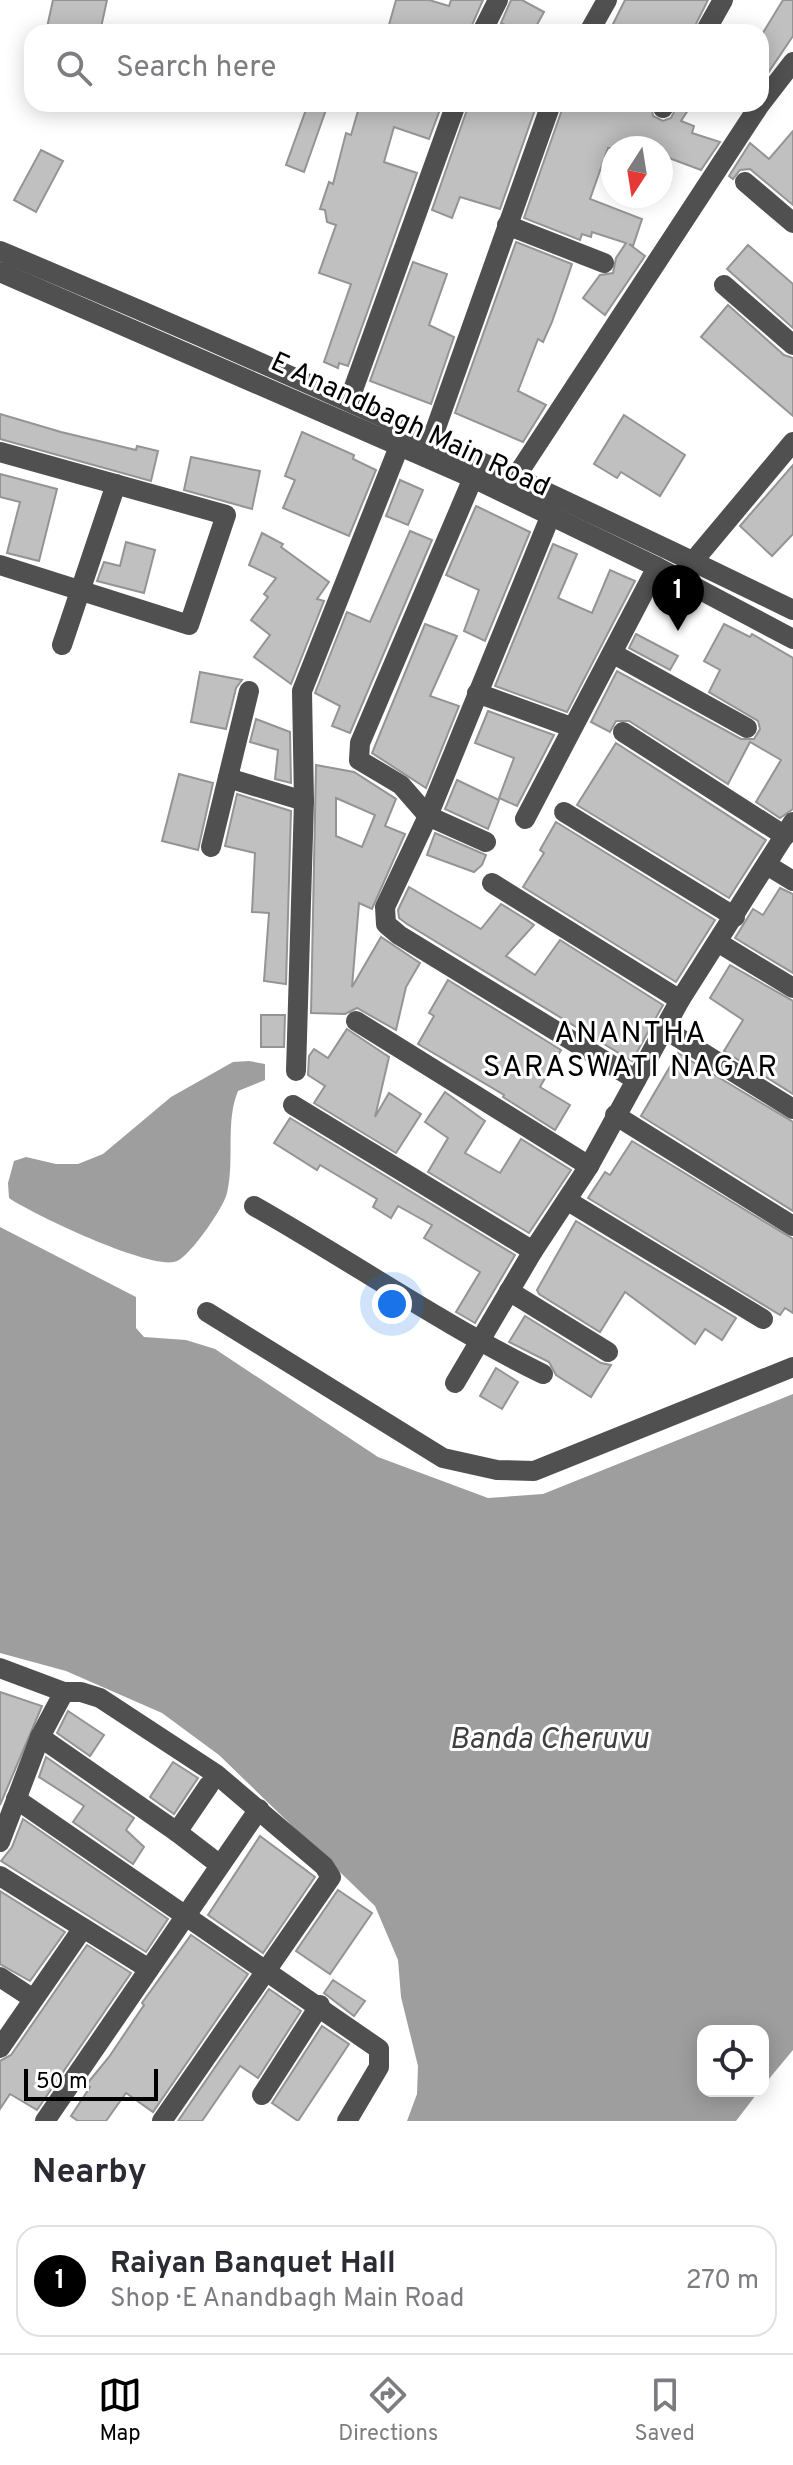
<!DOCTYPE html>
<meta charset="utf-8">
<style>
body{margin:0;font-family:Overpass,sans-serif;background:#f2f2f3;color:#2b2b33}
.controls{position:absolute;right:24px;bottom:24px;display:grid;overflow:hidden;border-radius:16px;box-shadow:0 4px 20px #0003}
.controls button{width:72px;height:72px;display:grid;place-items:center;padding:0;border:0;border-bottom:2px solid #e1e1e2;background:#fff;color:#2b2b33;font:40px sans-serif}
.compass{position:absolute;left:601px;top:136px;width:72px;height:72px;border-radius:50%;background:#fff;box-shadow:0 4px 20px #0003;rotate:192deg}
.scale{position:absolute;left:24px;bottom:20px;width:134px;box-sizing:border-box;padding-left:8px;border:4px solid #000;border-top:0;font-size:22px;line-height:28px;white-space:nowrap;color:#000;-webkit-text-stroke:6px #fff;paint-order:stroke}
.you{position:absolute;left:392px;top:1304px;width:28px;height:28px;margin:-20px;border:6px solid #fff;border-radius:50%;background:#1a73e8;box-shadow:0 0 0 12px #1a73e833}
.badge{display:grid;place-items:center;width:52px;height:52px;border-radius:50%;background:#000;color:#fff;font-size:26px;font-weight:700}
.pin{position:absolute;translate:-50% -66px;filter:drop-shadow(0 2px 4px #0008)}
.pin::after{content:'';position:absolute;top:42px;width:28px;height:24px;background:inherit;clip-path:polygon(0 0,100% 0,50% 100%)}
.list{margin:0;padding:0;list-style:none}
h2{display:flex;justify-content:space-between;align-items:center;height:104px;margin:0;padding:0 32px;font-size:34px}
h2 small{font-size:26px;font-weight:400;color:#7c7c81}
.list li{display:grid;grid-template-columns:52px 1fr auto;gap:24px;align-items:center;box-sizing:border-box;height:112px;margin:0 16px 16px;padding:0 16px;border:2px solid #e1e1e2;border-radius:24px}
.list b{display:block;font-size:30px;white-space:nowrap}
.list p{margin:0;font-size:26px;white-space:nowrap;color:#7c7c81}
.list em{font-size:26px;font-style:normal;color:#7c7c81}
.icon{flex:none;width:44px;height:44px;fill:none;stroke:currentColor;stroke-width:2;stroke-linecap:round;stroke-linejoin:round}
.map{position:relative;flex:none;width:793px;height:2121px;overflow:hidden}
.search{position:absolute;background:#fff;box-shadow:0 4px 20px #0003;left:24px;right:24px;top:24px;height:88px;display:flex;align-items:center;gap:20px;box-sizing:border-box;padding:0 28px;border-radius:24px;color:#7c7c81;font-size:30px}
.sheet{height:232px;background:#fff}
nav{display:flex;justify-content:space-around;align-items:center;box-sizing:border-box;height:112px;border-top:2px solid #e1e1e2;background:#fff;font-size:22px;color:#7c7c81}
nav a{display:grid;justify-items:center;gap:4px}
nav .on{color:#000}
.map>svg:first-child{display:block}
</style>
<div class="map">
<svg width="793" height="2121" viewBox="0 0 793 2121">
<rect width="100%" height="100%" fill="#fff"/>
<!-- water -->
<g fill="#9e9e9e">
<path d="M249 1061 265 1064V1080L238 1091C225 1122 235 1159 227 1193 224 1207 191 1255 177 1261 154 1272 32 1214 9 1198L8 1183 14 1161 26 1157 56 1164H78L103 1154 171 1097 233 1062Z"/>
<path d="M0 1227 136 1297V1328L144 1337 186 1340 215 1349 378 1457 488 1498 543 1494 793 1394V2050L763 2086V2031H703V2091H759L736 2121H407L417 2094 418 2066 401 1997 398 1960 375 1906 219 1755 162 1713 66 1671 0 1653Z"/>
</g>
<!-- building -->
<g fill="#c0c0c0" stroke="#949494" stroke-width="2" fill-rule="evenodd">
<path d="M53 0H107L100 32H46Z"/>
<path d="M396 0H429L449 6 451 0H483L469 32H387Z"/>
<path d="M511 0H522L544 12 533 32H519L501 23Z"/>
<path d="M625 0H708L692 32H659L646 25 642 32H609Z"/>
<path d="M783 0H793V36L768 73 761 68V36Z"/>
<path d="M308 104H328L304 172 286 165Z"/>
<path d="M360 104H396L417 110 419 104H442L429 139 394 127 384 162 417 173 348 366 339 363 338 368 324 362 351 284 319 273 336 225 327 222 325 210 320 209 329 182 333 184 346 133 351 135Z"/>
<path d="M469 104H537L500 209 460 197 452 218 432 210Z"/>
<path d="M564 104H651L653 116 663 121 671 118 678 104H692L681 121 694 126 692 133 720 142 701 170 661 155V148H608L590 199 642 219 633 246 629 244 645 256 605 315 583 298 600 275 613 273 616 258 626 243 592 232 591 237 582 234 580 240 524 218Z"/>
<path d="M793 131V205L750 169 740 170 733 179 729 176 750 143 769 159Z"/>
<path d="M41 150 63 161 36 212 14 200Z"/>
<path d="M516 242 572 264 552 322 543 342 538 339 518 391 546 405 523 442 455 413Z"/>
<path d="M748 245 793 284V328L727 269Z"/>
<path d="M413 262 447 274 429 325 454 337 431 404 370 381Z"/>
<path d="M728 305 784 355 793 358V416L701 337Z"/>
<path d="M0 414 61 432 136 450 137 446 158 451 151 481 0 439Z"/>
<path d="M624 415 685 455 660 496 621 472 617 478 594 464Z"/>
<path d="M302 432 354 455 353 459 376 470 349 536 283 508 295 480 285 476Z"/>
<path d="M191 457 260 471 252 509 184 490Z"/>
<path d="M793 465V534L772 556 740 526Z"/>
<path d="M0 474 57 489 39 561 7 553 20 502 0 497Z"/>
<path d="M400 480 423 490 408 525 386 516Z"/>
<path d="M476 506 530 532 485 641 464 631 479 590 446 575Z"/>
<path d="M410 531 432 540 350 733 332 726 340 706 315 693 347 612 370 622Z"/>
<path d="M262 533 283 544 281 547 329 582 317 599 324 601 291 684 254 657 270 635 251 620 268 597 264 594 276 578 249 565Z"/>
<path d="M126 542 155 550 144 593 97 581 104 562 120 566Z"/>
<path d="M553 544 577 554 558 598 592 613 610 570 635 581 567 712 495 686Z"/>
<path d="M425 624 457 636 430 696 459 706 426 788 372 753Z"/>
<path d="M724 624 750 637 752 634 793 658V809L780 818 756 802 781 760 750 742 728 784 629 721H616L610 732 591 722 617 671 741 739H754L760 729 758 721 709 692 720 670 704 661Z"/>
<path d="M636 634 678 656 670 670 629 648Z"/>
<path d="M200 672 242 680 236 688 226 729 191 722Z"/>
<path d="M488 711 554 735 517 806 499 798 514 758 475 743Z"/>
<path d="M256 719 290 732 291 783 275 779 278 750 250 742Z"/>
<path d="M616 743 766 840 729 898 577 805Z"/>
<path d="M316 765 354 772 396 799 385 826 405 834 372 909 359 903 352 987 381 937 420 963 406 987 396 1030 357 1008 345 1014 311 1013ZM336 798 375 815 362 847 336 836Z"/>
<path d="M179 774 213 783 198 850 162 841Z"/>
<path d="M457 780 499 800 488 829 445 809Z"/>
<path d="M237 794 291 811 286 984 264 981 269 913 252 912 255 853 225 846Z"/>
<path d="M556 822 715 920 676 982 523 887 544 853 540 850Z"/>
<path d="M435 833 486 855 482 865 474 872 427 855Z"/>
<path d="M409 887 481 929 501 904 527 920 534 925 506 956 535 975 560 940 663 1005 632 1061 407 924 399 918 398 910Z"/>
<path d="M780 888 793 894V973L735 938 753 909 763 915Z"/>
<path d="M730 965 793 1001V1094L724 1051 743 1020 710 998Z"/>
<path d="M448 980 561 1050 540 1087 570 1105 555 1130 503 1097 504 1095 418 1044 434 1016 429 1013Z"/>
<path d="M261 1015H285L284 1047H261Z"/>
<path d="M347 1029 389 1057 375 1117 389 1093 421 1114 396 1153 314 1103 325 1086 308 1075 309 1056 314 1049 328 1058Z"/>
<path d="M678 1053 793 1122V1211L641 1116Z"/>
<path d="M445 1092 485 1121 465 1153 500 1173 521 1139 571 1170 529 1233 428 1172 448 1138 425 1122Z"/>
<path d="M290 1118 515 1255 475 1323 456 1312 480 1272 424 1238 432 1225 398 1206 391 1218 373 1207 377 1199 320 1165 317 1170 274 1143Z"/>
<path d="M632 1141 793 1239V1313L785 1308 780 1315 588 1198 605 1172 610 1175Z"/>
<path d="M576 1221 736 1318 722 1340 705 1329 695 1344 625 1292 600 1332 539 1294 537 1290Z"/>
<path d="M525 1316 601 1363 611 1365 591 1397 556 1375 549 1362 509 1342Z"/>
<path d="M496 1368 518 1382 502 1409 480 1396Z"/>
<path d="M0 1692 42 1706 0 1805Z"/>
<path d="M68 1711 104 1735 90 1756 57 1733Z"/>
<path d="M46 1757 134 1818 126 1830 144 1847 133 1864 73 1822 84 1806 39 1777Z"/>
<path d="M173 1762 198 1778 174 1814 150 1797Z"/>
<path d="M23 1819 168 1919 146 1952 1 1861 12 1847Z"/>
<path d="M260 1836 315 1877 263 1953 208 1915Z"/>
<path d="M338 1890 372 1913 330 1974 296 1951Z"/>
<path d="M0 1891 65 1932 30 1981 0 1964Z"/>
<path d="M191 1935 248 1974 153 2112 126 2093 106 2121H78L71 2116 90 2087 86 2085 109 2057 144 2005 142 2003Z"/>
<path d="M87 1945 131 1973 37 2110 10 2094 0 2109V2061L11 2055Z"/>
<path d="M333 1980 365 2001 354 2016 324 1993Z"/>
<path d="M269 1989 301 2011 258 2078 240 2066 202 2121H178Z"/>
<path d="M322 2026 349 2044 298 2121 272 2103Z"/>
</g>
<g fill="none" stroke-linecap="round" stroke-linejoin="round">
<!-- minor -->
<g stroke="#505050" stroke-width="20">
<path d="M482 32 498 0"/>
<path d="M589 32 607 0"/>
<path d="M705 32 723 0"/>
<path d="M663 108 665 104"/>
<path d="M745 182 793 223"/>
<path d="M507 225 604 263"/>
<path d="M0 251C268 363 532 482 793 610"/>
<path d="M0 272 473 478 657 567 793 639"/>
<path d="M724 285 793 345"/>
<path d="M349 401 456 104"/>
<path d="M432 439 551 104"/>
<path d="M0 452 226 515 189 625 0 565"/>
<path d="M473 478 360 743 359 760 401 785 428 816 486 842"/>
<path d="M515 478 759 106 793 62"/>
<path d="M550 517 428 816 385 907 386 924 399 935 636 1080"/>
<path d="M685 571 793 442"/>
<path d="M62 645 116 484"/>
<path d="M612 653 747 728"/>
<path d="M477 693 571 727"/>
<path d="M623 732 785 836"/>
<path d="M228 778 304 801"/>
<path d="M564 812 735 917"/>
<path d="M525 819 657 567"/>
<path d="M211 847 249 691"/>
<path d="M767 865 793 881"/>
<path d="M492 883 680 1000"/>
<path d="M719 943 793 988"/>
<path d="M356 1021 589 1166"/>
<path d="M663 1028 793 1109"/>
<path d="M296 1071 304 801 302 691 404 434"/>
<path d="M293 1105 533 1251"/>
<path d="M615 1115 793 1226"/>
<path d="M568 1201 763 1319"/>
<path d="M254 1206C351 1261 443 1325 543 1374"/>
<path d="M509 1291 608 1352"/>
<path d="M207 1312 443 1458 497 1470 534 1471 793 1367"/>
<path d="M455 1383 533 1251 589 1166 680 1000 793 822"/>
<path d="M0 1668 64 1692H81L100 1698 216 1774 324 1866 331 1877 162 2121"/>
<path d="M40 1737 177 1832 209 1785"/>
<path d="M16 1799 379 2049V2067L347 2121"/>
<path d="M177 1832 220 1865"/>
<path d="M0 1842 40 1737 64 1692"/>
<path d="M0 1876 149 1969"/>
<path d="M0 1977 32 1998"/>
<path d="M0 2048 83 1928"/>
<path d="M262 2095 320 2005"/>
<path d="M45 2121 259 1809"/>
</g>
</g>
<g text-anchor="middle" stroke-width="6" stroke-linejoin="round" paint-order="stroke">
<!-- street labels -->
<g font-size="28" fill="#000" stroke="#fff">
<text transform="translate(411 423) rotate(25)" y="10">E Anandbagh Main Road</text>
</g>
<!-- neighbourhood labels -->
<g font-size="30" letter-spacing="2" fill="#000" stroke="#fff">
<text x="631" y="1042">ANANTHA<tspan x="631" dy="34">SARASWATI NAGAR</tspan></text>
</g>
<!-- water labels -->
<g font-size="30" font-style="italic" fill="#3f3f3f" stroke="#fff">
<text x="549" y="1748">Banda Cheruvu</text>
</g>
</g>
</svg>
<div class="controls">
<button><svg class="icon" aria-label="locate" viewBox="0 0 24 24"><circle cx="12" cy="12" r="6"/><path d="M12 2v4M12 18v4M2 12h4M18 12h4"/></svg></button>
</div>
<svg class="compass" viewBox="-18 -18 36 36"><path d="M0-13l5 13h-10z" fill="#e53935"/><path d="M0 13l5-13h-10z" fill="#7c7c81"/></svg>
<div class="scale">50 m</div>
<div class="you"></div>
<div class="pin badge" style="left:678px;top:631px">1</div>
<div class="search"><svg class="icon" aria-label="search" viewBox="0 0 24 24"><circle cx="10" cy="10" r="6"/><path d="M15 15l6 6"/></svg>Search here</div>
</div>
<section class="sheet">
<h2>Nearby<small></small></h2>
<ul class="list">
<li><span class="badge">1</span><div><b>Raiyan Banquet Hall</b><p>Shop · E Anandbagh Main Road</p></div><em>270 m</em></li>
</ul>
</section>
<nav>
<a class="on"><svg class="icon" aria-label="map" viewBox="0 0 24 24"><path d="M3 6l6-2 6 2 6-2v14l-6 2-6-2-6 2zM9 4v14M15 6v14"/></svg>Map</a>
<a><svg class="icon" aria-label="directions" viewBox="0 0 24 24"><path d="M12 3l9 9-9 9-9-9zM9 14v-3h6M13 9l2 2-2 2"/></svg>Directions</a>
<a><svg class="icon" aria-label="saved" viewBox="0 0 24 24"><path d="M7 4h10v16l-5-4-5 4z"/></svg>Saved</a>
</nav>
